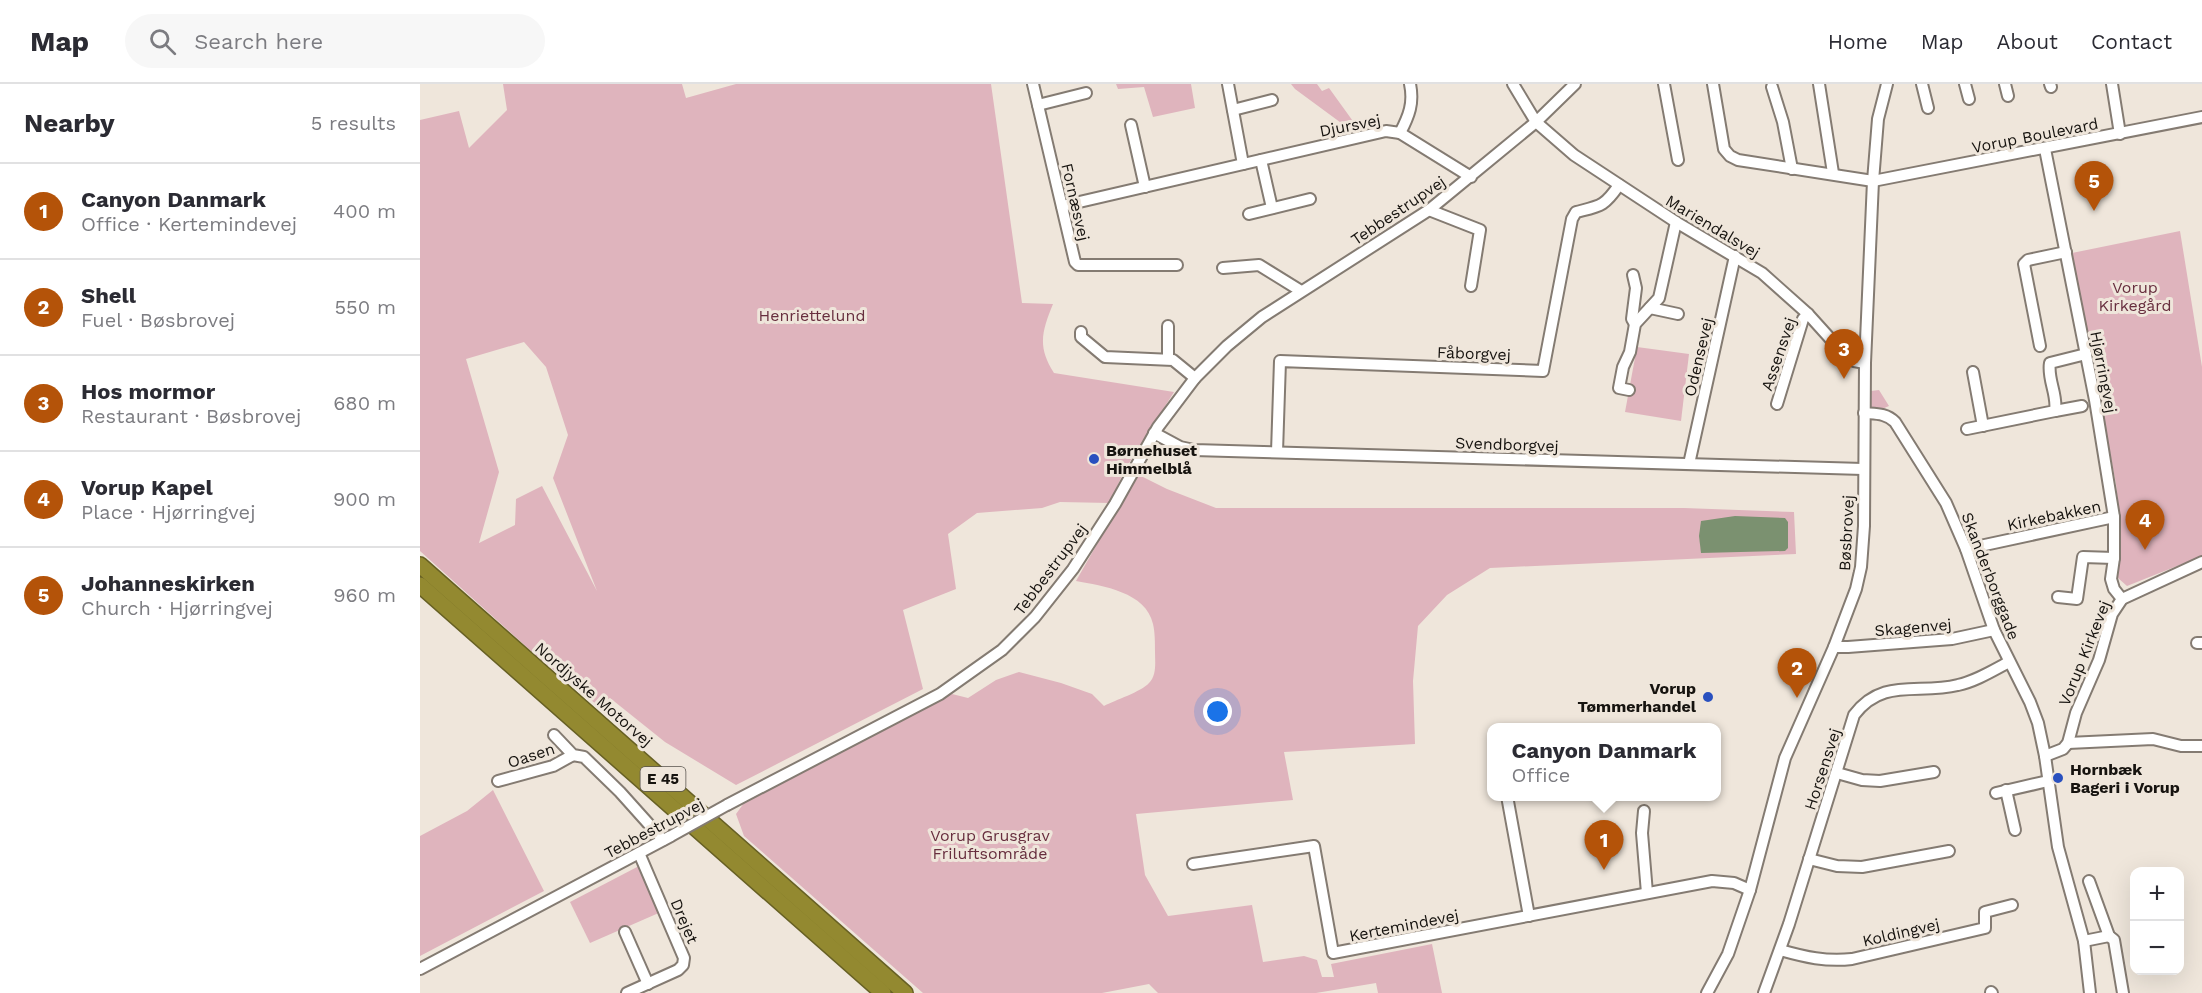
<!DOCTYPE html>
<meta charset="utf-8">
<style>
body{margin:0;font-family:"Work Sans",sans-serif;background:#f7f7f7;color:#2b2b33}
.controls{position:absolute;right:18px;bottom:18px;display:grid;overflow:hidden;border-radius:12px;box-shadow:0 6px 24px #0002}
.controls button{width:54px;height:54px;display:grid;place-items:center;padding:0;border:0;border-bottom:2px solid #e1e1e2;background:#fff;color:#2b2b33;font:30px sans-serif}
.you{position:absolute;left:798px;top:628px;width:21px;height:21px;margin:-15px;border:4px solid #fff;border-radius:50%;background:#1a73e8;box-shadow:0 0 0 9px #1a73e833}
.badge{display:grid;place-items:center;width:39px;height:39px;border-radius:50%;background:#b45309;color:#fff;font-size:20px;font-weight:700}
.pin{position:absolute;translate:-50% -50px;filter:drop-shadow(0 2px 3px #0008)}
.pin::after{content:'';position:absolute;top:32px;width:21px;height:18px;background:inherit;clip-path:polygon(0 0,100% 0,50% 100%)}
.popup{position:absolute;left:1067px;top:639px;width:234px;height:78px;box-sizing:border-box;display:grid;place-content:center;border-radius:12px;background:#fff;filter:drop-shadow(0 2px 4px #0005);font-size:20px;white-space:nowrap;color:#7c7c81}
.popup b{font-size:22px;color:#2b2b33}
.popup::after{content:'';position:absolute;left:50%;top:100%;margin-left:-12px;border:12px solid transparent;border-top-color:#fff}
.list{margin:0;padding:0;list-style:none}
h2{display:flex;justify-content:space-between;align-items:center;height:78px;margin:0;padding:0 24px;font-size:26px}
h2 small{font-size:20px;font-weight:400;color:#7c7c81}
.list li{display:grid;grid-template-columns:39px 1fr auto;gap:18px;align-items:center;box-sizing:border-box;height:96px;padding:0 24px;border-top:2px solid #e1e1e2}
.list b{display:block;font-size:22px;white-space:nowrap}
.list p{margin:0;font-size:20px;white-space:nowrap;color:#7c7c81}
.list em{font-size:20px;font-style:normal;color:#7c7c81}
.icon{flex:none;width:33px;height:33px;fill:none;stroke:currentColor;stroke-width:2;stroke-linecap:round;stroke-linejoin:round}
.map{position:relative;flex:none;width:1782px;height:909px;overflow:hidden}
header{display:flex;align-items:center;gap:36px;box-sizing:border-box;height:84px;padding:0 30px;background:#fff;border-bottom:2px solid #e1e1e2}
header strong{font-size:28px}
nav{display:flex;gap:33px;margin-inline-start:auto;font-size:21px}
.search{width:420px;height:54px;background:#f7f7f7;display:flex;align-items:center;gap:15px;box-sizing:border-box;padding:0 21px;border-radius:33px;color:#7c7c81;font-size:22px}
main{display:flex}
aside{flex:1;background:#fff}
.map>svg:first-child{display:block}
</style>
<header>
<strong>Map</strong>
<div class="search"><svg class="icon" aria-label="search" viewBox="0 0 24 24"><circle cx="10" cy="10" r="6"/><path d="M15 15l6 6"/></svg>Search here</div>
<nav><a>Home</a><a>Map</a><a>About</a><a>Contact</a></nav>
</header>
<main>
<aside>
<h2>Nearby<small>5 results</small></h2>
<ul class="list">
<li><span class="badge">1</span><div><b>Canyon Danmark</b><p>Office · Kertemindevej</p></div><em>400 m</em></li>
<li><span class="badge">2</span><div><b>Shell</b><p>Fuel · Bøsbrovej</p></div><em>550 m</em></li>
<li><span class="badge">3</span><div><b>Hos mormor</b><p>Restaurant · Bøsbrovej</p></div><em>680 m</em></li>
<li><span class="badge">4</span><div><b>Vorup Kapel</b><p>Place · Hjørringvej</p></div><em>900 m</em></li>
<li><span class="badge">5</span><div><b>Johanneskirken</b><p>Church · Hjørringvej</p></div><em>960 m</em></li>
</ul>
</aside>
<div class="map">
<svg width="1782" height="909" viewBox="0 0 1782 909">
<rect width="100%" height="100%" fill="#efe6db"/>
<!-- green -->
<g fill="#dfb4bd" fill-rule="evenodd">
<path d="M83 0H262L266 14 316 0H571L602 219 633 220C622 247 617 263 634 289L754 308 704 387 690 419 640 418 622 424 557 429 528 450 536 505 483 526 503 605 316 701 245 658 190 614 176 620 120 575 0 467V36L39 27 49 64 87 26ZM104 258 126 283 148 351 133 394 177 507 122 402 96 415 95 441 59 459 79 388 46 275Z"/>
<path d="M696 0H771L775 24 733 33 724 3 698 5Z"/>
<path d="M871 0H897L902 7 909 4 935 40 928 44 875 5Z"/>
<path d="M1760 147 1782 283V472L1707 502 1698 494 1700 438 1696 400 1652 169Z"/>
<path d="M1217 263 1269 270 1261 337 1205 328Z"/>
<path d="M1459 306 1469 322C1463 325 1457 327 1450 324L1451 307Z"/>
<path d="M717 390 747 405 796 424H1264L1374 428 1376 470 1070 484 1027 511 998 542 993 597 995 660 864 668 873 716 716 730 725 791 748 832 832 821 843 878 884 872 897 876 902 893H914L911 880 1012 860 1022 909H958L956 899 896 909H738L729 900 682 909H503L324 752 316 730 324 719 512 618 532 610 548 614 576 596 599 588 641 599 672 610 684 622C695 616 721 608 729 599 737 591 735 578 735 568 735 559 735 548 733 540 726 508 683 502 656 497Z"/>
<path d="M73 706 124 807 0 872V752L47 727Z"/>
<path d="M219 782 241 828 170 859 150 818Z"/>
</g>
<!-- water -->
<path fill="#7b9170" d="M1315 432 1365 434 1368 438V464L1365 467 1281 469 1279 452 1281 437Z"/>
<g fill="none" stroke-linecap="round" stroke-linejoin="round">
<!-- minor casing -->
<g stroke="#847b72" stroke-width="14">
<g id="minor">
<path d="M613 0 655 178 658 181H757"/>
<path d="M808 0 823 80"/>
<path d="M1093 0 1116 38 1154 71 1256 138 1342 189 1388 230 1425 271 1434 277 1445 279"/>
<path d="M1244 0 1258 76"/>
<path d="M1293 0 1304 65 1310 72 1318 76 1453 97 1782 33"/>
<path d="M1399 0 1413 89"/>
<path d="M1502 0 1508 24"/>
<path d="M1545 0 1549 15"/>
<path d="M1585 0 1588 12"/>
<path d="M1630 0 1631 3"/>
<path d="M1692 0 1700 50"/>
<path d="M1352 3 1363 38 1372 85"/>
<path d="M618 21 666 9"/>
<path d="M813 26 852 16"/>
<path d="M711 41 725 103"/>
<path d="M980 49C989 32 994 19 990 0"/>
<path d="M1625 65 1675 316 1694 433V474L1691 495 1694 505 1702 515"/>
<path d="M841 76 852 124"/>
<path d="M642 122 966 47 980 49 1051 93"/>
<path d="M1009 126 1060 146 1051 202"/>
<path d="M829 130 890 115"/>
<path d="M803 184 839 181 881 207"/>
<path d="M1213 191 1216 204 1212 235 1215 240"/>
<path d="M1230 224 1258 230"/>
<path d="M748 242V275"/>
<path d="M661 248V253L685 273 753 276 775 294"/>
<path d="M1620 262 1604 180 1608 176 1646 168"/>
<path d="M1553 288 1563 342"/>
<path d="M1209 306 1199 304 1203 283 1210 268 1215 240 1239 214 1256 138"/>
<path d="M1357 320 1383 235 1388 230"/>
<path d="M1635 327 1662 322"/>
<path d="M1444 329C1456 330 1466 329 1475 338L1526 419 1546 465 1574 546 1610 618 1618 639 1625 672 1638 763 1664 857 1670 909"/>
<path d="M1547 345 1635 327C1638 311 1627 295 1630 279L1666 270"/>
<path d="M734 349 760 363 774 366 1443 385"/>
<path d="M857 368 860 277 1123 287 1152 135 1156 128C1180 122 1184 123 1199 101"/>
<path d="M1269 380 1315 172"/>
<path d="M1546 465 1694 433"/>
<path d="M1638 513 1657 515 1663 473 1694 474"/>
<path d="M1777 559H1782"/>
<path d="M1414 563H1428L1532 555 1574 546"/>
<path d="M134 651 153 671 164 673 200 708 243 756"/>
<path d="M1648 659 1733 655 1761 662H1782"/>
<path d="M1625 672 1643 665 1648 659 1656 629 1679 576 1692 530 1702 515 1782 478"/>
<path d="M1417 689 1442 696 1460 697 1514 688"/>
<path d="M78 697 133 682 153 671"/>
<path d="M1586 706 1595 746"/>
<path d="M1576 709 1628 697"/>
<path d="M1087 712 1109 832"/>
<path d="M307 721 520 610 582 566 615 533 653 485 695 420 738 343 775 294 807 262 842 233 1009 126 1116 38 1155 0"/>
<path d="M1224 727 1222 749 1227 809"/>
<path d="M1389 775 1417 782 1442 783 1529 767"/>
<path d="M773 780 894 762 913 869 1292 797 1314 799 1330 806"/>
<path d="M1669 797 1689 852 1694 856 1703 909"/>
<path d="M205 848 228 900"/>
<path d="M1664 857 1689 852"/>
<path d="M1360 866C1385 873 1406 878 1432 875L1565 844V828L1592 821"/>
<path d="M0 885 251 752"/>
<path d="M1571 908 1572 909"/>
<path d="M207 909 258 886 263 881 264 874 219 769"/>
<path d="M1287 909 1308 870 1330 806 1365 674 1414 563 1436 505 1441 483 1444 442 1445 279 1453 97 1458 35 1467 0"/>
<path d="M1344 909 1369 840 1434 631C1463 593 1498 611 1538 601 1556 597 1572 587 1589 578"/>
</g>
</g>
<!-- highway casing -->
<g stroke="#676024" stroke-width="18">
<g id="highway">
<path d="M0 481 485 909"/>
<path d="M0 501 463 909"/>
</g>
</g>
<!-- minor -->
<use href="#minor" stroke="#fff" stroke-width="10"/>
<!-- highway -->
<use href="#highway" stroke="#938930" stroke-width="15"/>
<!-- minor-bridge casing -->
<g stroke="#847b72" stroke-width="14" stroke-linecap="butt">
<path id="minor-bridge" d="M251 752 307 721"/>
</g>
<!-- minor-bridge -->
<use href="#minor-bridge" stroke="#fff" stroke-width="10"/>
</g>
<!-- markers -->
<g fill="#2950bf" stroke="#efe6db" stroke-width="2">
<circle cx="674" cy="375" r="6"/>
<circle cx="1288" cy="613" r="6"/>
<circle cx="1638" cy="694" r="6"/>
</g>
<g text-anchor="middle" stroke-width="6" stroke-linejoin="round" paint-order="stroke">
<!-- shield labels -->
<rect fill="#efe6db" stroke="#57524c" stroke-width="1.5" x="220.5" y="683" width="45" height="24" rx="4.5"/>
<g font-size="15" font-weight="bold" fill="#16130f">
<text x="243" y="700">E 45</text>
</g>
<!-- street labels -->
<g font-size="16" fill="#16130f" stroke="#efe6db">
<text transform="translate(930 41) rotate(-11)" y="6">Djursvej</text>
<text transform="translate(1615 51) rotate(-11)" y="6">Vorup Boulevard</text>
<text transform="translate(656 118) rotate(77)" y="6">Fornæsvej</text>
<text transform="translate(978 126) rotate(-34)" y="6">Tebbestrupvej</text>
<text transform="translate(1293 142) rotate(31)" y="6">Mariendalsvej</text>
<text transform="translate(1054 269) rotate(2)" y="6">Fåborgvej</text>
<text transform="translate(1358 270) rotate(-71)" y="6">Assensvej</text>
<text transform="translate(1278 273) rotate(-77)" y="6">Odensevej</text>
<text transform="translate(1684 288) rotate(79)" y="6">Hjørringvej</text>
<text transform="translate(1087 360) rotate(2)" y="6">Svendborgvej</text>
<text transform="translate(1634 431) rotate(-12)" y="6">Kirkebakken</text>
<text transform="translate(1426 449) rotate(-87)" y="6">Bøsbrovej</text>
<text transform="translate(630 485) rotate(-53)" y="6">Tebbestrupvej</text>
<text transform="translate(1571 492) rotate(69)" y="6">Skanderborggade</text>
<text transform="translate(1493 543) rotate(-5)" y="6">Skagenvej</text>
<text transform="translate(1664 569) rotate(-68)" y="6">Vorup Kirkevej</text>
<text transform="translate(174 610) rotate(41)" y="6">Nordjyske Motorvej</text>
<text transform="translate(111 671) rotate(-18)" y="6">Oasen</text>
<text transform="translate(1402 685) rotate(-72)" y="6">Horsensvej</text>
<text transform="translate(234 744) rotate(-28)" y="6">Tebbestrupvej</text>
<text transform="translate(265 837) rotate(67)" y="6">Drejet</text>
<text transform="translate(984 841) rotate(-11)" y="6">Kertemindevej</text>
<text transform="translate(1481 848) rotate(-13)" y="6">Koldingvej</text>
</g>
<!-- park labels -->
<g font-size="16" fill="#672e3e" stroke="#efe6db">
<text x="1715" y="209">Vorup<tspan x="1715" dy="18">Kirkegård</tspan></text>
<text x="392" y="237">Henriettelund</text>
<text x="570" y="757">Vorup Grusgrav<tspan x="570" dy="18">Friluftsområde</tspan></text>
</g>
<!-- poi labels -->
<g font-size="16" font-weight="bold" fill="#16130f" stroke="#efe6db" text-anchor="start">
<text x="686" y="372">Børnehuset<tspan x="686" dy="18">Himmelblå</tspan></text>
<text x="1276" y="610" text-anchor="end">Vorup<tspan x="1276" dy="18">Tømmerhandel</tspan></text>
<text x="1650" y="691">Hornbæk<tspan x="1650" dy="18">Bageri i Vorup</tspan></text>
</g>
</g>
</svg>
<div class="controls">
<button>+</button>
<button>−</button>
</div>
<div class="you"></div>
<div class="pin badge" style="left:1184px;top:786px">1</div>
<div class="popup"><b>Canyon Danmark</b>Office</div>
<div class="pin badge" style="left:1377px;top:614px">2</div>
<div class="pin badge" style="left:1424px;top:295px">3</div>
<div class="pin badge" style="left:1725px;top:466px">4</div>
<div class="pin badge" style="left:1674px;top:127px">5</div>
</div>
</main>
